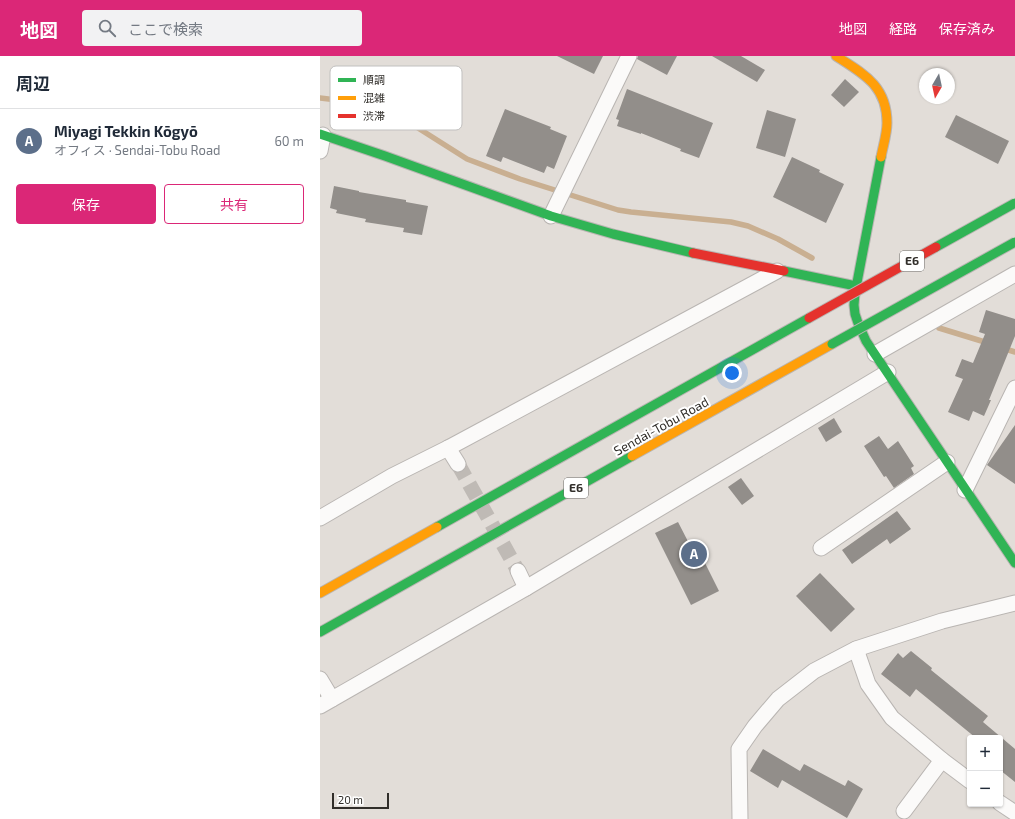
<!DOCTYPE html>
<html lang="ja">
<meta charset="utf-8">
<style>
body{margin:0;font-family:"Exo 2","Noto Sans JP",sans-serif;background:#f2f2f3;color:#1f2937}
.controls{position:absolute;right:12px;bottom:12px;display:grid;overflow:hidden;border-radius:4px;box-shadow:0 1px 3px #0004}
.controls button{width:36px;height:36px;display:grid;place-items:center;padding:0;border:0;border-bottom:1px solid #e0e1e3;background:#fff;color:#1f2937;font:20px sans-serif}
.compass{position:absolute;left:599px;top:12px;width:36px;height:36px;border-radius:50%;background:#fff;box-shadow:0 1px 3px #0004;rotate:189deg}
.scale{position:absolute;left:12px;bottom:10px;width:57px;box-sizing:border-box;padding-left:4px;border:2px solid #312e2a;border-top:0;font-size:11px;line-height:14px;white-space:nowrap;color:#312e2a;-webkit-text-stroke:3px #fff;paint-order:stroke}
.you{position:absolute;left:412px;top:317px;width:14px;height:14px;margin:-10px;border:3px solid #fff;border-radius:50%;background:#1a73e8;box-shadow:0 0 0 6px #1a73e833}
.badge{display:grid;place-items:center;width:26px;height:26px;border-radius:50%;background:#db2777;color:#fff;font-size:13px;font-weight:700}
.pin{position:absolute;translate:-50% -50%;border:2px solid #fff;box-shadow:0 1px 4px #0006}
.list{margin:0;padding:0;list-style:none}
h2{display:flex;justify-content:space-between;align-items:center;height:52px;margin:0;padding:0 16px;font-size:17px}
h2 small{font-size:13px;font-weight:400;color:#747a83}
.list li{display:grid;grid-template-columns:26px 1fr auto;gap:12px;align-items:center;box-sizing:border-box;height:64px;padding:0 16px;border-top:1px solid #e0e1e3}
.list b{display:block;font-size:15px;white-space:nowrap}
.list p{margin:0;font-size:13px;white-space:nowrap;color:#747a83}
.list em{font-size:13px;font-style:normal;color:#747a83}
.actions{display:flex;gap:8px;padding:12px 16px}
.actions a{flex:1;padding:9px 0;border:1px solid #db2777;border-radius:4px;text-align:center;font-size:14px;color:#db2777}
.actions .main{background:#db2777;color:#fff}
.icon{flex:none;width:22px;height:22px;fill:none;stroke:currentColor;stroke-width:2;stroke-linecap:round;stroke-linejoin:round}
.map{position:relative;flex:none;width:695px;height:763px;overflow:hidden}
header{display:flex;align-items:center;gap:24px;box-sizing:border-box;height:56px;padding:0 20px;background:#db2777;color:#fff}
header strong{font-size:19px}
nav{display:flex;gap:22px;margin-inline-start:auto;font-size:14px}
.search{width:280px;height:36px;background:#f2f2f3;display:flex;align-items:center;gap:10px;box-sizing:border-box;padding:0 14px;border-radius:4px;color:#747a83;font-size:15px}
main{display:flex}
aside{flex:1;background:#fff}
.map>svg:first-child{display:block}
</style>
<header>
<strong>地図</strong>
<div class="search"><svg class="icon" aria-label="search" viewBox="0 0 24 24"><circle cx="10" cy="10" r="6"/><path d="M15 15l6 6"/></svg>ここで検索</div>
<nav><a>地図</a><a>経路</a><a>保存済み</a></nav>
</header>
<main>
<aside>
<h2>周辺<small></small></h2>
<ul class="list">
<li><span class="badge" style="background:#5c6f8a">A</span><div><b>Miyagi Tekkin Kōgyō</b><p>オフィス · Sendai-Tobu Road</p></div><em>60 m</em></li>
</ul>
<div class="actions"><a class="main">保存</a><a>共有</a></div>
</aside>
<div class="map">
<svg width="695" height="763" viewBox="0 0 695 763">
<rect width="100%" height="100%" fill="#e2ddd8"/>
<g fill="none" stroke-linecap="round" stroke-linejoin="round">
<!-- stream -->
<g stroke="#c9af91" stroke-width="5.5">
<path d="M0 42 59 49 68 53 147 103 200 123 298 154 311 156 411 166 428 170 458 183 492 202"/>
<path d="M619 272 668 287"/>
<path d="M682 292 695 296"/>
</g>
</g>
<!-- building -->
<g fill="#928e8a">
<path d="M237 0H283L274 18Z"/>
<path d="M318 0H357L347 19 317 3Z"/>
<path d="M392 0H421L445 14 437 26Z"/>
<path d="M525 23 539 36 524 51 511 39Z"/>
<path d="M307 33 393 67 379 102 360 95 361 93 321 77V78L297 70 299 64 296 63Z"/>
<path d="M185 53 231 71 230 73 247 80 234 113 227 110 224 117 183 101 181 106 166 100Z"/>
<path d="M447 54 476 63 465 101 436 92Z"/>
<path d="M636 59 689 85 678 108 625 81Z"/>
<path d="M472 101 500 114 499 116 524 128 506 167 453 141Z"/>
<path d="M14 130 39 135V136L86 144V146L108 150 102 179 83 176 84 172 45 166 46 163 16 157 17 154 10 152Z"/>
<path d="M666 254 695 263V280L669 344H671L664 360 653 355 649 365 628 356 643 323 635 320 642 303 653 307 665 278 659 276Z"/>
<path d="M514 362 522 376 506 386 498 372Z"/>
<path d="M695 369V428L667 409Z"/>
<path d="M559 380 568 393 578 385 594 410 591 412 594 418 574 432 566 420 564 421 544 390Z"/>
<path d="M421 422 434 440 422 449 408 431Z"/>
<path d="M577 455 591 473 570 488 567 483 532 508 522 494Z"/>
<path d="M358 466 376 501 381 499 399 535 371 549 335 477Z"/>
<path d="M500 517 535 553 511 576 476 540Z"/>
<path d="M591 595 612 612 611 614 668 660 663 666 695 693V726L680 714V682H656L596 633 590 641 561 618 578 597 583 602Z"/>
<path d="M443 693 480 715 484 708 525 730 528 724 543 733 527 762 462 724 458 732 430 715Z"/>
</g>
<g fill="none" stroke-linecap="round" stroke-linejoin="round">
<!-- street-tunnel -->
<path stroke="#bfbab5" stroke-width="15" stroke-dasharray="15 8" stroke-linecap="butt" d="M138 408 198 515"/>
<!-- street casing -->
<g stroke="#b9b5b2" stroke-width="17">
<g id="street">
<path d="M0 95 3 79"/>
<path d="M231 160 309 0"/>
<path d="M555 298 695 218"/>
<path d="M128 392 138 408"/>
<path d="M645 434 695 332"/>
<path d="M0 462 72 420 128 392 457 215"/>
<path d="M501 492 627 406"/>
<path d="M198 515 206 532"/>
<path d="M536 593 548 628 572 662 622 704 650 725"/>
<path d="M0 623 12 643"/>
<path d="M0 650 206 532 568 316"/>
<path d="M680 747 695 757"/>
<path d="M584 755 622 704"/>
<path d="M420 763 419 693 435 670 458 643 494 615 536 593 622 565 695 547"/>
</g>
</g>
<!-- fast casing -->
<g stroke="#b9b5b2" stroke-width="11">
<g id="fast">
<path d="M0 78 65 100 231 160 293 178 373 197"/>
<path d="M561 101 535 237 534 249 535 258 538 267 546 285 695 507"/>
<path d="M464 215 536 230"/>
<path d="M117 471 489 262"/>
<path d="M0 576 312 400"/>
</g>
</g>
<!-- slow casing -->
<g stroke="#b9b5b2" stroke-width="11">
<g id="slow">
<path d="M516 0C544 18 567 30 567 67 567 78 563 90 561 101"/>
<path d="M312 400 512 288"/>
<path d="M0 537 117 471"/>
</g>
</g>
<!-- jam casing -->
<g stroke="#b9b5b2" stroke-width="11">
<path id="jam" d="M373 197 464 215"/>
</g>
<!-- street -->
<use href="#street" stroke="#fbfaf9" stroke-width="15"/>
<!-- fast -->
<use href="#fast" stroke="#30b455" stroke-width="9"/>
<!-- slow -->
<use href="#slow" stroke="#ff9f0a" stroke-width="9"/>
<!-- jam -->
<use href="#jam" stroke="#e5322d" stroke-width="9"/>
<!-- fast-bridge casing -->
<g stroke="#b9b5b2" stroke-width="11" stroke-linecap="butt">
<g id="fast-bridge">
<path d="M616 191 695 147"/>
<path d="M512 288 695 186"/>
</g>
</g>
<!-- jam-bridge casing -->
<g stroke="#b9b5b2" stroke-width="11" stroke-linecap="butt">
<path id="jam-bridge" d="M489 262 616 191"/>
</g>
<!-- fast-bridge -->
<use href="#fast-bridge" stroke="#30b455" stroke-width="9"/>
<!-- jam-bridge -->
<use href="#jam-bridge" stroke="#e5322d" stroke-width="9"/>
</g>
<g text-anchor="middle" stroke-width="4" stroke-linejoin="round" paint-order="stroke">
<!-- shield labels -->
<g fill="#fff" stroke="#6f6d6a" stroke-width="1">
<rect x="580" y="195" width="24" height="20" rx="3"/>
<rect x="244" y="422" width="24" height="20" rx="3"/>
</g>
<g font-size="12" font-weight="bold" fill="#312e2a">
<text x="592" y="209">E6</text>
<text x="256" y="436">E6</text>
</g>
<!-- street labels -->
<g font-size="13" fill="#312e2a" stroke="#fff">
<text transform="translate(341 370) rotate(-29)" y="5">Sendai-Tobu Road</text>
</g>
</g>
<!-- legend -->
<rect x="10" y="10" width="132" height="64" rx="6" fill="#fff" stroke="#c1c0bf" stroke-width="1"/>
<rect x="18" y="22" width="18" height="4" fill="#30b455"/>
<rect x="18" y="40" width="18" height="4" fill="#ff9f0a"/>
<rect x="18" y="58" width="18" height="4" fill="#e5322d"/>
<g font-size="11" fill="#312e2a">
<text x="43" y="28">順調</text>
<text x="43" y="46">混雑</text>
<text x="43" y="64">渋滞</text>
</g>
</svg>
<div class="controls">
<button>+</button>
<button>−</button>
</div>
<svg class="compass" viewBox="-18 -18 36 36"><path d="M0-13l5 13h-10z" fill="#e53935"/><path d="M0 13l5-13h-10z" fill="#747a83"/></svg>
<div class="scale">20 m</div>
<div class="you"></div>
<div class="pin badge" style="left:374px;top:498px;background:#5c6f8a">A</div>
</div>
</main>
